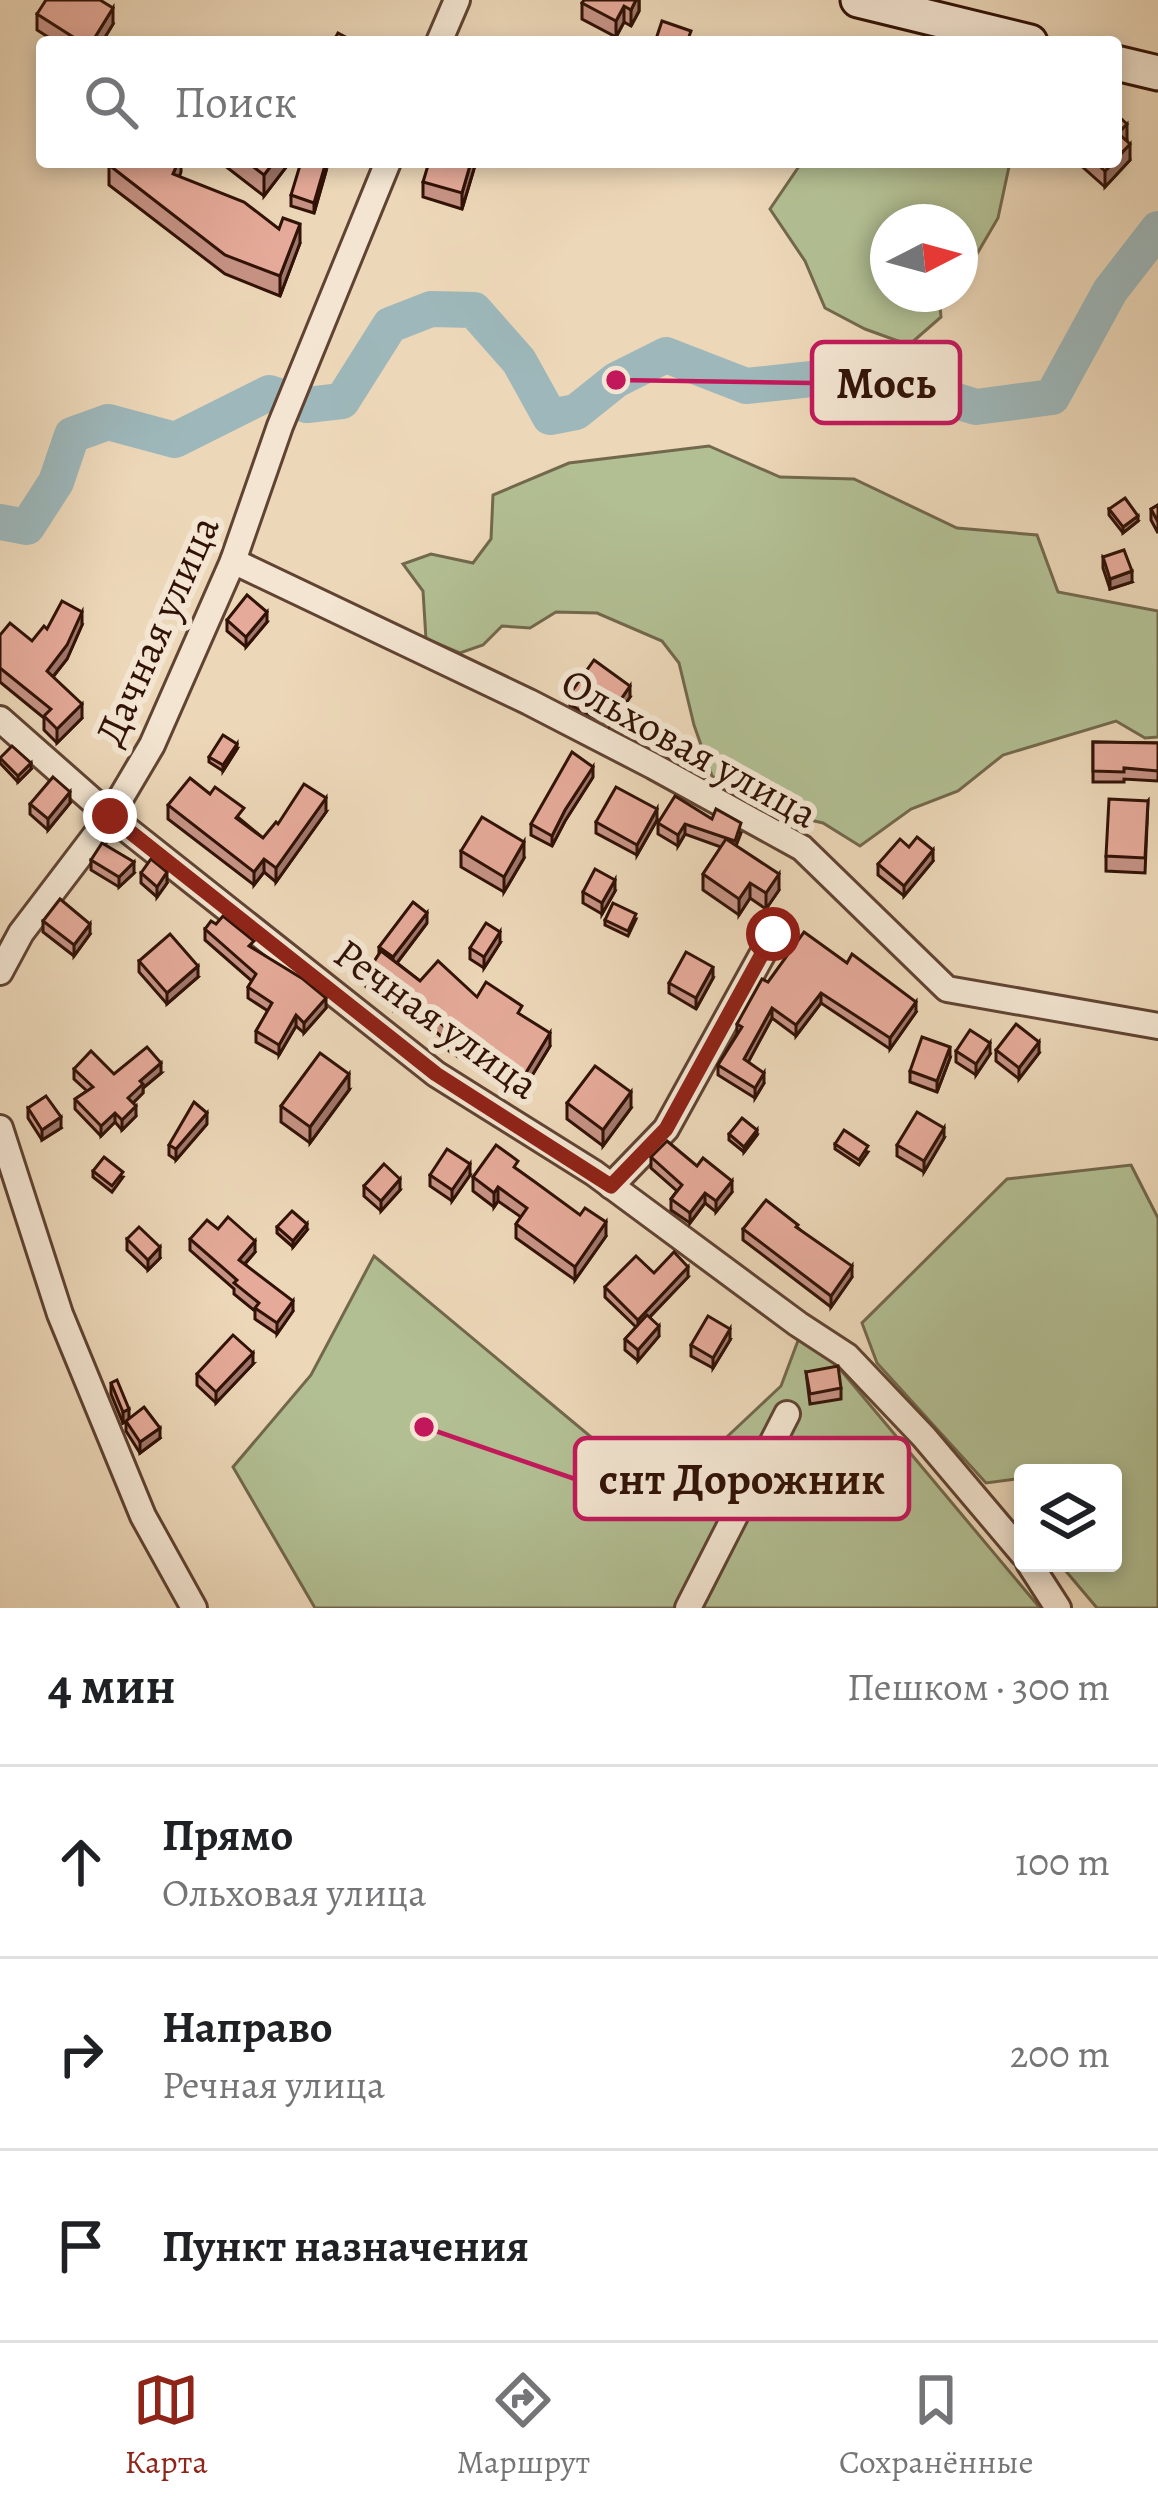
<!DOCTYPE html>
<html lang="ru">
<meta charset="utf-8">
<style>
body{margin:0;font-family:Alegreya,serif;background:#f6f6f6;color:#202124}
.controls{position:absolute;right:36px;bottom:36px;display:grid;overflow:hidden;border-radius:12px;box-shadow:0 6px 18px #0003}
.controls button{width:108px;height:108px;display:grid;place-items:center;padding:0;border:0;border-bottom:3px solid #e0e0e0;background:#fff;color:#202124;font:60px sans-serif}
.compass{position:absolute;left:870px;top:204px;width:108px;height:108px;border-radius:50%;background:#fff;box-shadow:0 6px 18px #0003;rotate:84deg}
.stop{position:absolute;width:36px;height:36px;margin:-27px;border:9px solid #8f2418;border-radius:50%;background:#fff}
.stop.end{background:#8f2418;border-color:#fff;box-shadow:0 3px 12px #0008}
.list{margin:0;padding:0;list-style:none}
h2{display:flex;justify-content:space-between;align-items:center;height:156px;margin:0;padding:0 48px;font-size:51px}
h2 small{font-size:39px;font-weight:400;color:#757577}
.list li{display:grid;grid-template-columns:78px 1fr auto;gap:36px;align-items:center;box-sizing:border-box;height:192px;padding:0 48px;border-top:3px solid #e0e0e0}
.list b{display:block;font-size:45px;white-space:nowrap}
.list p{margin:0;font-size:39px;white-space:nowrap;color:#757577}
.list em{font-size:39px;font-style:normal;color:#757577}
.icon{flex:none;width:66px;height:66px;fill:none;stroke:currentColor;stroke-width:2;stroke-linecap:round;stroke-linejoin:round}
.map{position:relative;flex:none;width:1158px;height:1608px;overflow:hidden}
.search{position:absolute;background:#fff;box-shadow:0 6px 18px #0003;left:36px;right:36px;top:36px;height:132px;display:flex;align-items:center;gap:30px;box-sizing:border-box;padding:0 42px;border-radius:12px;color:#757577;font-size:45px}
.sheet{height:732px;background:#fff}
nav{display:flex;justify-content:space-around;align-items:center;box-sizing:border-box;height:168px;border-top:3px solid #e0e0e0;background:#fff;font-size:33px;color:#757577}
nav a{display:grid;justify-items:center;gap:6px}
nav .on{color:#8f2418}
.map>svg:first-child{display:block}
</style>
<div class="map">
<svg width="1158" height="1608" viewBox="0 0 1158 1608">
<rect width="100%" height="100%" fill="#ecd7b8"/>
<filter id="stains"><feTurbulence type="fractalNoise" baseFrequency=".00167" numOctaves="4"/><feColorMatrix values="0 0 0 0 .2 0 0 0 0 .09 0 0 0 0 .02 0 0 0 .5 -.17"/></filter>
<radialGradient id="worn" r=".72"><stop offset=".6" stop-color="#630" stop-opacity="0"/><stop offset="1" stop-color="#630" stop-opacity=".3"/></radialGradient>
<!-- green -->
<g fill="#b2bf93" stroke="#72684c" stroke-width="3">
<path d="M802 162H1010L998 218 967 271 960 276V222H888V294H939L941 317 909 345 865 329 825 308 805 261 770 209Z"/>
<path d="M709 446 780 477 854 479 957 528 1037 535 1058 592 1158 611V737L1145 738 1116 721 1003 755 958 791 911 809 860 846 823 823 797 817 712 776 694 725 679 663 662 641 597 613 556 612 530 628 502 626 483 645 460 653 426 639 423 591 403 564 431 554 473 563 491 539 493 495 569 463Z"/>
<path d="M1131 1165 1158 1218V1608H1097L1059 1563H1113V1473H1023V1478L986 1483 877 1363 862 1323 1007 1179Z"/>
<path d="M374 1256 663 1497 781 1386 799 1338 829 1356 1040 1608H315L233 1467 311 1375Z"/>
</g>
<g fill="none" stroke-linecap="round" stroke-linejoin="round">
<!-- river -->
<path stroke="#9db7ba" stroke-width="36" d="M0 522 27 527 56 482 72 435 108 422 175 440 269 393 307 405 342 401 390 325 431 309 474 310 519 361 550 417 576 412 616 380 666 355 746 386 830 377 905 385 976 407 1052 397 1110 291 1158 229"/>
<!-- street casing -->
<g stroke="#604332" stroke-width="30">
<g id="street">
<path d="M439 42 457 0"/>
<path d="M233 561 529 702 653 766 802 848 947 989 1158 1026"/>
<path d="M0 719 110 816 436 1074 594 1173 798 1324 847 1356 924 1437 1023 1554"/>
<path d="M0 972 21 933 110 816 152 745 233 561 280 426 388 162"/>
<path d="M0 1128 60 1314 143 1516 194 1608"/>
<path d="M611 1186 666 1129 773 935"/>
<path d="M1029 1563 1058 1608"/>
<path d="M688 1608 787 1414"/>
</g>
</g>
<!-- secondary casing -->
<g stroke="#311206" stroke-width="39">
<g id="secondary">
<path d="M858 0 1030 42"/>
<path d="M1116 63 1158 73"/>
</g>
</g>
<!-- street -->
<use href="#street" stroke="#f3e5d1" stroke-width="24"/>
<!-- secondary -->
<use href="#secondary" stroke="#f3e5d1" stroke-width="33"/>
</g>
<!-- wall -->
<g fill="#c59284" stroke="#311206" stroke-width="3">
<path d="M639 0V11L631 26 624 22 616 37 582 19V3Z"/>
<path d="M37 14 113 24 102 42H56L37 30Z"/>
<path d="M1116 114 1127 140 1130 160 1105 187 1077 162H1116Z"/>
<path d="M181 162 179 177 279 229 300 243 280 296 225 274 109 185V165Z"/>
<path d="M220 162H290L264 196Z"/>
<path d="M476 162 462 209 423 197V182Z"/>
<path d="M326 171 314 213 291 206V195Z"/>
<path d="M1158 505V533L1151 520V509Z"/>
<path d="M1109 509 1138 521 1123 533 1109 515Z"/>
<path d="M1103 557 1132 582 1110 589 1103 568Z"/>
<path d="M227 620 267 622 246 647 227 631Z"/>
<path d="M82 625 67 659 53 677 82 718 57 743 44 730V718L0 682V635L32 641 47 629Z"/>
<path d="M570 694 630 697 610 725 570 705Z"/>
<path d="M1093 742 1158 743V781L1124 779V782H1093Z"/>
<path d="M237 749 223 771 209 762V757Z"/>
<path d="M0 758 31 769 18 782 0 763Z"/>
<path d="M593 777 565 821 552 846 531 835V824Z"/>
<path d="M210 794 263 838 278 824 326 812 276 882 264 872 254 885 168 819V805Z"/>
<path d="M1148 801 1145 873 1106 871V856Z"/>
<path d="M70 803 48 830 30 814V804Z"/>
<path d="M712 819 741 833 736 846 779 890 766 909 750 898 739 915 703 890V874L721 847 685 834 678 846 658 834V823Z"/>
<path d="M657 820 637 855 596 833V822Z"/>
<path d="M909 847 933 861 904 896 878 875V864Z"/>
<path d="M461 851 524 858 504 892 461 867Z"/>
<path d="M91 860 134 873 119 887 91 870Z"/>
<path d="M141 873 167 883 157 897 141 883Z"/>
<path d="M615 891 602 914 583 903V892Z"/>
<path d="M636 919 628 936 605 925V920Z"/>
<path d="M43 921 90 934 74 956 43 932Z"/>
<path d="M427 923 397 963 420 981 477 997 522 1016 550 1046 519 1097 449 1051V1044L402 1000 394 1009 366 987V974L379 954V947Z"/>
<path d="M205 929 254 949 326 1008 304 1033 296 1026 279 1055 256 1042V1031L268 1011 248 998V987L252 981 205 940Z"/>
<path d="M500 943 484 968 470 959V948Z"/>
<path d="M139 961 198 977 167 1004 139 972Z"/>
<path d="M713 978 696 1009 669 993V983Z"/>
<path d="M768 982 916 1012 890 1049 821 1003 796 1036 772 1018 748 1062 764 1083 755 1098 718 1075V1065L737 1034V1024Z"/>
<path d="M996 1050 1039 1053 1019 1079 996 1061Z"/>
<path d="M956 1051 990 1054 976 1075 956 1062Z"/>
<path d="M950 1058 937 1092 910 1082V1071Z"/>
<path d="M74 1069 114 1074 161 1073 143 1088V1093L133 1103 136 1116 122 1130 115 1122 101 1136 75 1109V1099L87 1091 74 1079Z"/>
<path d="M349 1090 310 1143 281 1122V1106Z"/>
<path d="M567 1103 631 1108 603 1146 567 1119Z"/>
<path d="M28 1108 61 1128 42 1140 28 1118Z"/>
<path d="M207 1124 176 1160 169 1155V1145Z"/>
<path d="M729 1134 757 1135 744 1152 729 1140Z"/>
<path d="M944 1138 924 1172 897 1156V1145Z"/>
<path d="M835 1144 868 1152 859 1165 835 1149Z"/>
<path d="M651 1157 697 1166 732 1192 716 1212 705 1203 690 1223 671 1210V1199L677 1191 651 1168Z"/>
<path d="M518 1170 606 1236 575 1280 516 1238V1224L521 1217 498 1201 494 1207 473 1191V1177Z"/>
<path d="M93 1171 123 1177 112 1192 93 1177Z"/>
<path d="M430 1175H470L452 1201 430 1186Z"/>
<path d="M364 1186 400 1190 381 1211 364 1196Z"/>
<path d="M277 1227 307 1230 293 1247 277 1233Z"/>
<path d="M798 1228 852 1277 831 1307 743 1240V1229Z"/>
<path d="M218 1229 255 1252 245 1264 293 1311 277 1334 255 1319V1311L234 1294V1289L190 1250V1239Z"/>
<path d="M127 1239 160 1258 148 1270 127 1250Z"/>
<path d="M654 1273 688 1277 650 1317 659 1336 638 1361 625 1350V1339L636 1327 605 1297V1287Z"/>
<path d="M730 1340 713 1368 691 1356V1345Z"/>
<path d="M253 1364 216 1403 197 1385V1374Z"/>
<path d="M806 1372 841 1388V1399L810 1404Z"/>
<path d="M111 1383 129 1418 160 1438 140 1453 126 1431V1421L123 1423 111 1394Z"/>
</g>
<!-- shaded-wall -->
<g fill="#a0776b" stroke="#311206" stroke-width="3">
<path d="M636 0H639V11L631 26V10Z"/>
<path d="M624 6V22L616 37V21Z"/>
<path d="M113 8V24L102 42H92Z"/>
<path d="M1127 124V140L1118 149V133Z"/>
<path d="M1130 144V160L1105 187V171L1114 162H1116V159Z"/>
<path d="M178 162H181V172L173 194V174Z"/>
<path d="M274 162H290L264 196V175Z"/>
<path d="M326 162V171L314 213V203Z"/>
<path d="M471 162H476L462 209V193Z"/>
<path d="M300 224V243L280 296V276Z"/>
<path d="M1138 516V521L1123 533V527Z"/>
<path d="M1132 571V582L1110 589V579Z"/>
<path d="M82 612V625L67 659 47 684V671Z"/>
<path d="M267 612V622L246 647V637Z"/>
<path d="M630 686V697L610 725V715Z"/>
<path d="M82 704V718L57 743V729Z"/>
<path d="M237 744V749L223 771V765Z"/>
<path d="M31 763V769L18 782V776Z"/>
<path d="M593 767V777L565 821 552 846V836L565 810Z"/>
<path d="M70 792V803L48 830V819Z"/>
<path d="M326 798V812L276 882V868Z"/>
<path d="M657 809V820L637 855V845Z"/>
<path d="M685 824V834L678 846V835Z"/>
<path d="M524 842V858L504 892V877Z"/>
<path d="M933 850V861L904 896V886Z"/>
<path d="M264 859V872L254 885V872Z"/>
<path d="M134 862V873L119 887V877Z"/>
<path d="M167 872V883L157 897V887Z"/>
<path d="M779 874V890L766 909V893Z"/>
<path d="M615 880V891L602 914V903Z"/>
<path d="M750 883V898L739 915V899Z"/>
<path d="M427 913V923L393 968V957Z"/>
<path d="M90 924V934L74 956V945Z"/>
<path d="M500 932V943L484 968V957Z"/>
<path d="M198 966V977L167 1004V993Z"/>
<path d="M713 967V978L696 1009V998Z"/>
<path d="M402 987V1000L394 1009V997Z"/>
<path d="M821 993V1003L796 1036V1025Z"/>
<path d="M326 998V1008L304 1033V1023Z"/>
<path d="M916 1002V1012L890 1049V1038Z"/>
<path d="M772 1008V1018L744 1070V1059Z"/>
<path d="M296 1015V1026L279 1055V1045Z"/>
<path d="M550 1033V1046L519 1097V1084Z"/>
<path d="M1039 1042V1053L1019 1079V1068Z"/>
<path d="M990 1043V1054L976 1075V1064Z"/>
<path d="M950 1047V1058L937 1092V1081Z"/>
<path d="M161 1063V1073L143 1088V1093L128 1108V1098L140 1081Z"/>
<path d="M764 1073V1083L755 1098V1088Z"/>
<path d="M349 1074V1090L310 1143V1127Z"/>
<path d="M631 1092V1108L603 1146V1130Z"/>
<path d="M136 1106V1116L122 1130V1120Z"/>
<path d="M115 1113V1122L101 1136V1126Z"/>
<path d="M207 1113V1124L176 1160V1149Z"/>
<path d="M61 1117V1128L42 1140V1130Z"/>
<path d="M944 1128V1138L924 1172V1161Z"/>
<path d="M757 1130V1135L744 1152V1147Z"/>
<path d="M470 1164V1175L452 1201V1190Z"/>
<path d="M400 1179V1190L381 1211V1201Z"/>
<path d="M732 1181V1192L716 1212V1201Z"/>
<path d="M498 1187V1201L494 1207V1193Z"/>
<path d="M705 1193V1203L690 1223V1213Z"/>
<path d="M606 1222V1236L575 1280V1267Z"/>
<path d="M307 1224V1230L293 1247V1241Z"/>
<path d="M255 1241V1252L239 1270V1260Z"/>
<path d="M160 1247V1258L148 1270V1260Z"/>
<path d="M852 1266V1277L831 1307V1296Z"/>
<path d="M688 1267V1277L638 1329V1320Z"/>
<path d="M293 1301V1311L277 1334V1323Z"/>
<path d="M659 1326V1336L638 1361V1350Z"/>
<path d="M730 1329V1340L713 1368V1358Z"/>
<path d="M253 1353V1364L216 1403V1392Z"/>
<path d="M129 1409V1420L123 1423V1412Z"/>
<path d="M160 1428V1438L140 1453V1442Z"/>
</g>
<!-- building -->
<g fill="#e5aa99" stroke="#311206" stroke-width="3">
<path d="M46 0H100L113 8 92 42H81L37 14Z"/>
<path d="M584 0H636L631 10 624 6 616 21 582 3Z"/>
<path d="M662 21 691 31 687 42H655Z"/>
<path d="M338 33 355 42H333Z"/>
<path d="M1116 114 1127 124 1118 133 1130 144 1116 159Z"/>
<path d="M112 162H178L173 174 244 202 279 229 283 218 300 224 280 276 225 255 109 165Z"/>
<path d="M247 162H274L264 175Z"/>
<path d="M301 162H326L314 203 291 195Z"/>
<path d="M429 162H471L462 193 423 182Z"/>
<path d="M1095 162H1114L1105 171Z"/>
<path d="M1125 498 1138 516 1123 527 1109 509Z"/>
<path d="M1158 505V522L1151 509Z"/>
<path d="M1124 550 1132 571 1110 579 1103 557Z"/>
<path d="M247 595 267 612 246 637 227 620Z"/>
<path d="M62 601 82 612 67 645 47 671 82 704 57 729 44 716 51 709 0 668V635L10 623 32 641 44 626 47 629Z"/>
<path d="M594 660 630 686 610 715 570 694Z"/>
<path d="M223 735 237 744 223 765 209 757Z"/>
<path d="M1093 742 1158 743V771L1124 768V772L1093 771Z"/>
<path d="M12 746 31 763 18 776 0 758Z"/>
<path d="M572 752 593 767 565 810 552 836 531 824Z"/>
<path d="M53 777 70 792 48 819 30 804Z"/>
<path d="M190 778 210 794 215 787 244 808 236 818 263 838 276 822 278 824 304 784 326 798 276 868 264 859 254 872 168 805Z"/>
<path d="M616 787 657 809 637 845 596 822Z"/>
<path d="M675 796 712 819 716 809 741 823 735 841 685 824 678 835 658 823Z"/>
<path d="M1109 799 1148 801 1145 858 1106 856Z"/>
<path d="M482 817 524 842 504 877 461 851Z"/>
<path d="M917 837 933 850 904 886 878 864 900 839 909 847Z"/>
<path d="M726 839 779 874 766 893 750 883 739 899 703 874Z"/>
<path d="M102 843 134 862 119 877 91 860Z"/>
<path d="M151 859 167 872 157 887 141 873Z"/>
<path d="M595 869 615 880 602 903 583 892Z"/>
<path d="M60 899 90 924 74 945 43 921Z"/>
<path d="M413 902 427 913 393 957 379 947Z"/>
<path d="M613 903 636 914 628 931 605 920Z"/>
<path d="M223 916 254 941 249 946 303 979 326 998 304 1023 296 1015 279 1045 256 1031 272 1003 248 987 256 974 205 929 211 921 216 924Z"/>
<path d="M486 923 500 932 484 957 470 948Z"/>
<path d="M804 932 847 963 852 954 916 1002 890 1038 821 993 796 1025 772 1008 744 1059 764 1073 755 1088 718 1065 742 1027 737 1024 762 979 768 982Z"/>
<path d="M170 934 198 966 167 993 139 961Z"/>
<path d="M381 951 420 981 438 961 477 997 486 982 522 1006 518 1013 550 1033 519 1084 449 1039 452 1034 402 987 394 997 366 974Z"/>
<path d="M686 952 713 967 696 998 669 983Z"/>
<path d="M1016 1024 1039 1042 1019 1068 996 1050Z"/>
<path d="M970 1030 990 1043 976 1064 956 1051Z"/>
<path d="M922 1037 950 1047 937 1081 910 1071Z"/>
<path d="M147 1047 161 1063 140 1081 143 1084 128 1098 136 1106 122 1120 115 1113 101 1126 75 1099 93 1087 74 1069 91 1051 114 1074Z"/>
<path d="M320 1053 349 1074 310 1127 281 1106Z"/>
<path d="M595 1066 631 1092 603 1130 567 1103Z"/>
<path d="M46 1096 61 1117 42 1130 28 1108Z"/>
<path d="M194 1102 207 1113 176 1149 169 1145Z"/>
<path d="M917 1112 944 1128 924 1161 897 1145Z"/>
<path d="M742 1118 757 1130 744 1147 729 1134Z"/>
<path d="M844 1130 868 1146 859 1160 835 1144Z"/>
<path d="M667 1141 697 1166 703 1158 732 1181 716 1201 705 1193 690 1213 671 1199 682 1185 651 1157Z"/>
<path d="M496 1145 518 1161 514 1167 535 1182 580 1215 585 1208 606 1222 575 1267 516 1224 527 1208 498 1187 494 1193 473 1177Z"/>
<path d="M447 1149 470 1164 452 1190 430 1175Z"/>
<path d="M104 1157 123 1172 112 1186 93 1171Z"/>
<path d="M384 1164 400 1179 381 1201 364 1186Z"/>
<path d="M766 1200 798 1225 796 1227 852 1266 831 1296 743 1229Z"/>
<path d="M292 1211 307 1224 293 1241 277 1227Z"/>
<path d="M228 1217 255 1241 239 1260 293 1301 277 1323 255 1308 259 1303 234 1283 237 1280 190 1239 207 1220 218 1229Z"/>
<path d="M139 1227 160 1247 148 1260 127 1239Z"/>
<path d="M674 1252 688 1267 638 1320 605 1287 636 1256 654 1273Z"/>
<path d="M647 1315 659 1326 638 1350 625 1339Z"/>
<path d="M708 1316 730 1329 713 1358 691 1345Z"/>
<path d="M233 1335 253 1353 216 1392 197 1374Z"/>
<path d="M838 1366 841 1388 810 1394 806 1372Z"/>
<path d="M117 1380 129 1409 123 1412 111 1383Z"/>
<path d="M144 1407 160 1428 140 1442 126 1421Z"/>
</g>
<g fill="none" stroke-linecap="round" stroke-linejoin="round">
<!-- route -->
<path stroke="#8f2418" stroke-width="15" d="M110 816 436 1074 611 1186 666 1129 773 934"/>
</g>
<g text-anchor="middle" stroke-width="12" stroke-linejoin="round" paint-order="stroke">
<!-- street labels -->
<g font-size="42" fill="#311206" stroke="#f3e5d1">
<text transform="translate(156 630) rotate(-66)" y="15">Дачная улица</text>
<text transform="translate(690 747) rotate(29)" y="15">Ольховая улица</text>
<text transform="translate(437 1018) rotate(36)" y="15">Речная улица</text>
</g>
</g>
<!-- callouts -->
<path fill="none" stroke="#c2185b" stroke-width="4.5" d="M616 380L812 383M424 1427L575 1479"/>
<g fill="#c2185b" stroke="#f3e5d1" stroke-width="4.5">
<circle cx="616" cy="380" r="12"/>
<circle cx="424" cy="1427" r="12"/>
</g>
<g fill="#f3e5d1" stroke="#c2185b" stroke-width="4.5">
<rect x="812" y="342" width="148" height="81" rx="12"/>
<rect x="575" y="1438" width="334" height="81" rx="12"/>
</g>
<g font-size="45" text-anchor="middle" font-weight="bold" fill="#311206">
<text x="886" y="398">Мось</text>
<text x="742" y="1494">снт Дорожник</text>
</g>
<rect width="100%" height="100%" filter="url(#stains)"/>
<rect width="100%" height="100%" fill="url(#worn)"/>
</svg>
<div class="controls">
<button><svg class="icon" aria-label="layers" viewBox="0 0 24 24"><path d="M12 4l9 5-9 5-9-5zM3 14l9 5 9-5"/></svg></button>
</div>
<svg class="compass" viewBox="-18 -18 36 36"><path d="M0-13l5 13h-10z" fill="#e53935"/><path d="M0 13l5-13h-10z" fill="#757577"/></svg>
<div class="stop" style="left:773px;top:934px"></div>
<div class="stop end" style="left:110px;top:816px"></div>
<div class="search"><svg class="icon" aria-label="search" viewBox="0 0 24 24"><circle cx="10" cy="10" r="6"/><path d="M15 15l6 6"/></svg>Поиск</div>
</div>
<section class="sheet">
<h2>4 мин<small>Пешком · 300 m</small></h2>
<ul class="list">
<li><svg class="icon" aria-label="ahead" viewBox="0 0 24 24"><path d="M12 20V5M6 11l6-6 6 6"/></svg><div><b>Прямо</b><p>Ольховая улица</p></div><em>100 m</em></li>
<li><svg class="icon" aria-label="right" viewBox="0 0 24 24"><path d="M7 20v-9h11M14 6l5 5-5 5"/></svg><div><b>Направо</b><p>Речная улица</p></div><em>200 m</em></li>
<li><svg class="icon" aria-label="arrive" viewBox="0 0 24 24"><path d="M6 21V4h12l-3 4 3 4H6"/></svg><div><b>Пункт назначения</b></div></li>
</ul>
</section>
<nav>
<a class="on"><svg class="icon" aria-label="map" viewBox="0 0 24 24"><path d="M3 6l6-2 6 2 6-2v14l-6 2-6-2-6 2zM9 4v14M15 6v14"/></svg>Карта</a>
<a><svg class="icon" aria-label="directions" viewBox="0 0 24 24"><path d="M12 3l9 9-9 9-9-9zM9 14v-3h6M13 9l2 2-2 2"/></svg>Маршрут</a>
<a><svg class="icon" aria-label="saved" viewBox="0 0 24 24"><path d="M7 4h10v16l-5-4-5 4z"/></svg>Сохранённые</a>
</nav>
